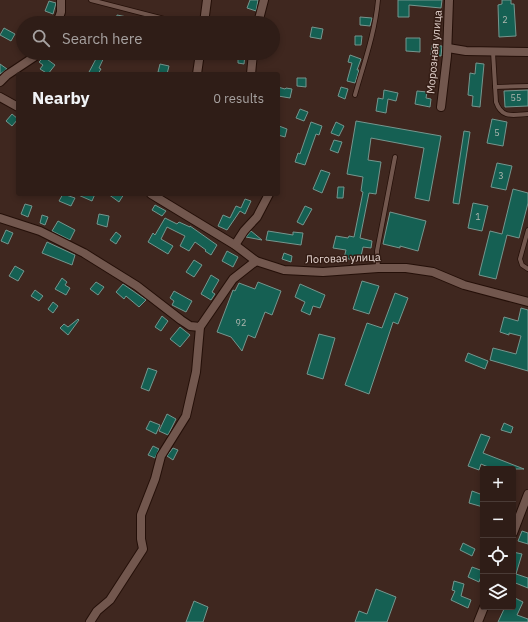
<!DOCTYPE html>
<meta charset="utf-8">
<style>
body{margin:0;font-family:"IBM Plex Sans",sans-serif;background:#372620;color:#f1f3f6}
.controls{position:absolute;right:12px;bottom:12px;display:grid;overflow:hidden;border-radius:4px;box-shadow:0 2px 6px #0003}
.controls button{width:36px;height:36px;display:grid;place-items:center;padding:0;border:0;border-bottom:1px solid #4a3b36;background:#2f1d17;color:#f1f3f6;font:20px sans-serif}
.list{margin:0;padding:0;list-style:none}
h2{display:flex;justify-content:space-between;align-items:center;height:52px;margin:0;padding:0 16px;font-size:17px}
h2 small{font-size:13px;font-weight:400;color:#a7a2a1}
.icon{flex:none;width:22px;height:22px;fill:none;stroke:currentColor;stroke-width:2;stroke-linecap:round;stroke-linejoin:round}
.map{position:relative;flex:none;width:528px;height:622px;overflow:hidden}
.search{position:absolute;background:#2f1d17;box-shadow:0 2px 6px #0003;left:16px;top:16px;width:264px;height:44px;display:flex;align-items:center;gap:10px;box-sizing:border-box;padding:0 14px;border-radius:22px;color:#a7a2a1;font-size:15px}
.panel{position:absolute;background:#2f1d17;box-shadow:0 2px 6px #0003;left:16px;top:72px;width:264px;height:124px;border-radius:4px}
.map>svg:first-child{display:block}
</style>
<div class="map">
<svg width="528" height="622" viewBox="0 0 528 622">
<rect width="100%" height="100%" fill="#3f271f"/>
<!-- building -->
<g fill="#156053" stroke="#75968e">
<path d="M250 0H258L256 11 247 8Z"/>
<path d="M398 0H442L441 8 409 5V17H398Z"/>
<path d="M502 0H511V4H514L516 36 499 37 498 5 502 4Z"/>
<path d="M49 1 56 3 53 14 45 11Z"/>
<path d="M117 15 127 17 126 23H116Z"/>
<path d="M360 17 372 18 370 26 360 25Z"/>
<path d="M312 27 323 29 321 39 310 37Z"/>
<path d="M4 28 15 34 11 41 0 35Z"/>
<path d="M355 36H362L361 45H355Z"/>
<path d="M406 38H420V52L406 51Z"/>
<path d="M432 45 442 46 441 56 431 55Z"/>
<path d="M88 53H106L99 68 101 69 98 74H88L97 57Z"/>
<path d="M238 55H245L244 64 238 63Z"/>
<path d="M350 55 361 59 357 70H359L355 83 347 81 352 63 348 62Z"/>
<path d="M44 57 55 65 48 74 40 69 43 65 39 62Z"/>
<path d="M476 63 484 64 480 107 472 106 473 96 468 95 470 73 475 74Z"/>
<path d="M0 64 7 69 0 74Z"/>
<path d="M160 64 169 66 167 74 158 72Z"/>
<path d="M297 78H306V87L297 86Z"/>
<path d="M278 87 285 89 286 88 292 89 290 98 278 96Z"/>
<path d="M341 87 348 89 345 99 338 96Z"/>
<path d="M384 90 398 93 396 101 388 99 386 113 376 111 378 98 383 99Z"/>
<path d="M528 90V106L505 107 504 91Z"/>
<path d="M417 91 427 92 426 98 431 99 430 107 415 104Z"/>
<path d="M300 109 308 112 304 121 296 118Z"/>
<path d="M12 114 18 119 12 126 6 121Z"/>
<path d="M492 119 507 122 503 146 487 143Z"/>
<path d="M356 121 441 136 429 201 415 198 424 148 371 138 368 160 381 162 376 194 369 193 360 238 372 241 371 248 363 247 360 261 344 258 346 250 333 248 336 236 348 238 349 236 354 237 363 192 361 191 363 177 347 174Z"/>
<path d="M311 122 322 126 319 135 316 134 305 165 295 162 298 153 300 154Z"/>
<path d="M336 122 344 126 339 136 331 133Z"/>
<path d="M279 126 287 129 285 137 278 135Z"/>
<path d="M464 131 470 132 459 204 453 203Z"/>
<path d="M334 140 342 142 338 153 330 150Z"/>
<path d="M497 163 512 166 506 190 491 187Z"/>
<path d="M321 170 330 173 322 193 313 189Z"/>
<path d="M338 187H344L343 198H337Z"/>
<path d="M513 189 528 193V203L519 238 507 235 496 279 479 275 490 231 502 234Z"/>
<path d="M63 194 75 198 71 206 59 201Z"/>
<path d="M76 194H95L92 201Z"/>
<path d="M108 194H124L119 202Z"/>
<path d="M245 199 251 201 245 214 240 211 227 230 218 226 223 215 230 218 236 206 241 208Z"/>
<path d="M473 203 488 206 482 231 468 228Z"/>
<path d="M25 204 32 206 28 217 21 214Z"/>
<path d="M155 205 166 211 162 216 152 210Z"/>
<path d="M305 206 312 209 303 225 297 222Z"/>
<path d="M390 212 426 221 418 251 400 246V248L383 244Z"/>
<path d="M99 214 109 216 107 227 97 224Z"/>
<path d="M42 215 48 217 45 225 40 223Z"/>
<path d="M165 218 177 224 179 222 190 227V226L217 245 211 255 205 251 206 250 195 242 189 251 180 246 185 236 167 227 161 239 173 246 168 254 148 242 153 233 155 235Z"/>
<path d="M58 221 75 230 70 240 52 231Z"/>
<path d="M6 230 13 233 8 244 1 241Z"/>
<path d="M251 231 262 240 246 237Z"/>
<path d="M268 231 293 235V232L303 233 301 245 266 240Z"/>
<path d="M116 232 121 236 116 244 110 240Z"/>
<path d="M47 242 75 255 72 265 42 253Z"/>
<path d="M227 251 238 257 233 267 222 261Z"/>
<path d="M284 253 292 256 291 262 282 259Z"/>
<path d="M194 260 202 265 194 277 186 272Z"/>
<path d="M15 266 24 271 18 281 9 276Z"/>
<path d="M211 275 219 280 212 292 215 294 211 300 201 294Z"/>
<path d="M62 278 67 282 65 285 70 288 66 295 55 289Z"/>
<path d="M362 281 379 286 369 314 353 309Z"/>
<path d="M96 282 104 287 98 295 90 289Z"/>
<path d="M258 282 281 291 272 315 265 312 255 338 248 335 242 351 231 337 217 332 233 290 235 291 239 283 255 289Z"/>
<path d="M123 284 146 300 139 307 126 296 124 299 116 292Z"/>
<path d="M300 284 325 295 320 308 313 306 310 315 301 311 305 302 295 297Z"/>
<path d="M35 290 43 296 39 301 31 296Z"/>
<path d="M174 291 192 301 186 312 172 305 174 301 170 298Z"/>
<path d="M395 293 408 298 398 324 393 322 369 394 345 385 367 323 382 328Z"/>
<path d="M53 302 58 306 53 313 48 309Z"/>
<path d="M521 308 528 310V371L490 360 493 348 516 354 521 336 509 333V335L500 332 504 317 518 321Z"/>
<path d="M162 316 168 321 161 331 155 327Z"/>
<path d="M78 319 79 320 68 335 60 328 64 324 68 327Z"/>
<path d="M180 327 190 335 180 347 170 339Z"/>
<path d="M319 334 335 338 323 379 307 374Z"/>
<path d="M468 353 488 361 485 369 465 361Z"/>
<path d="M148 368 157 371 149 391 141 388Z"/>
<path d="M167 414 176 419 168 435 159 431Z"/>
<path d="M150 421 160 425 156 434 146 429Z"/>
<path d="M504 423 513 427 511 433 501 430Z"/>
<path d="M481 434 490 437 483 453 524 469H493L481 464 479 470 468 466Z"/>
<path d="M153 446 159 449 155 458 148 455Z"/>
<path d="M173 448 178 450 173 460 167 456Z"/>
<path d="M472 491 483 495V507L469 503Z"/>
<path d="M522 531 528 533V544L518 541Z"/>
<path d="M463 543 475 549 472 556 460 550Z"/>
<path d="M513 552 522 554 516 574 528 578V588L513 582Z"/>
<path d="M472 567 483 571 479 582 468 577Z"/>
<path d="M454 581 464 584 461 596 471 600 468 608 451 600 455 591 452 590Z"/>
<path d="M376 589 396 597 387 622H355L359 611 367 614Z"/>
<path d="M513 597 523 602 517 615 528 619V622H498L505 607H513Z"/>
<path d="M194 601 208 607 203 622H186Z"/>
</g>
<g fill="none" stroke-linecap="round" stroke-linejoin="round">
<!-- lane casing -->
<g stroke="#240f08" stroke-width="5.5">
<g id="lane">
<path d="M91 0 180 23"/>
<path d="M493 52 496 102C502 119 513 115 528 114"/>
<path d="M495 87 528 86"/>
<path d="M355 95C364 63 375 33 378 0"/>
<path d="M528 230 520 259 522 265 528 269"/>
<path d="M378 268 377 251 395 157"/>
</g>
</g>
<!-- street casing -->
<g stroke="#240f08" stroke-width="10">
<g id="street">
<path d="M57 23 61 12V0"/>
<path d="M204 23 207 0"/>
<path d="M258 23 264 0"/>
<path d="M448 48 466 51 528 52"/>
<path d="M197 74 200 53"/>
<path d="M251 74 253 53"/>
<path d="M0 82 7 75 40 53"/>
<path d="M0 97 18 107"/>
<path d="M441 107 447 56 449 0"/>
<path d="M151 194 235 245 256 261 284 270 323 272 378 268H406L433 272 464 285 528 302"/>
<path d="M0 218 40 231 84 253 137 286 181 320 190 326 200 327 233 279 256 261"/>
<path d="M235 245 244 231 257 217 269 194"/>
<path d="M513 533 528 494"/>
<path d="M90 622 97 611 110 600 143 549 141 539V515L155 479 161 456 186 416 196 372 200 327"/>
<path d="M478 622 484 607"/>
</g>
</g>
<!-- lane -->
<use href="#lane" stroke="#72574e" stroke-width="4"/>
<!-- street -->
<use href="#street" stroke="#72574e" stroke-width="8"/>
</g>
<g text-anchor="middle" stroke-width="3" stroke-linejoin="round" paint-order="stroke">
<!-- number labels -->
<g font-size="9" fill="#b0b7b0">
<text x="505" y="23">2</text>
<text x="516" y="101">55</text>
<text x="497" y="136">5</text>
<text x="501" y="179">3</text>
<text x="478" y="220">1</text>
<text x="241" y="326">92</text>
</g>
<!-- street labels -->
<g font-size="11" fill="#e4d4cf" stroke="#341d15">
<text transform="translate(434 52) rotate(-85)" y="4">Морозная улица</text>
<text transform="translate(343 258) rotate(-2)" y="4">Логовая улица</text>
</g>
</g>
</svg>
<div class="controls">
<button>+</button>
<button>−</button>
<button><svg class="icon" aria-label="locate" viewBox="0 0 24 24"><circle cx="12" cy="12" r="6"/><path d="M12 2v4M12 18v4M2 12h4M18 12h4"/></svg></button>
<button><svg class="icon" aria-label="layers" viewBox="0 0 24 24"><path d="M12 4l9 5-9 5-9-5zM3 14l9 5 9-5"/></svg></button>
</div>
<div class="search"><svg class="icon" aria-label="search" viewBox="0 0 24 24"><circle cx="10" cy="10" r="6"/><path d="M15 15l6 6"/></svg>Search here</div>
<section class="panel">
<h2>Nearby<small>0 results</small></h2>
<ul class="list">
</ul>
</section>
</div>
